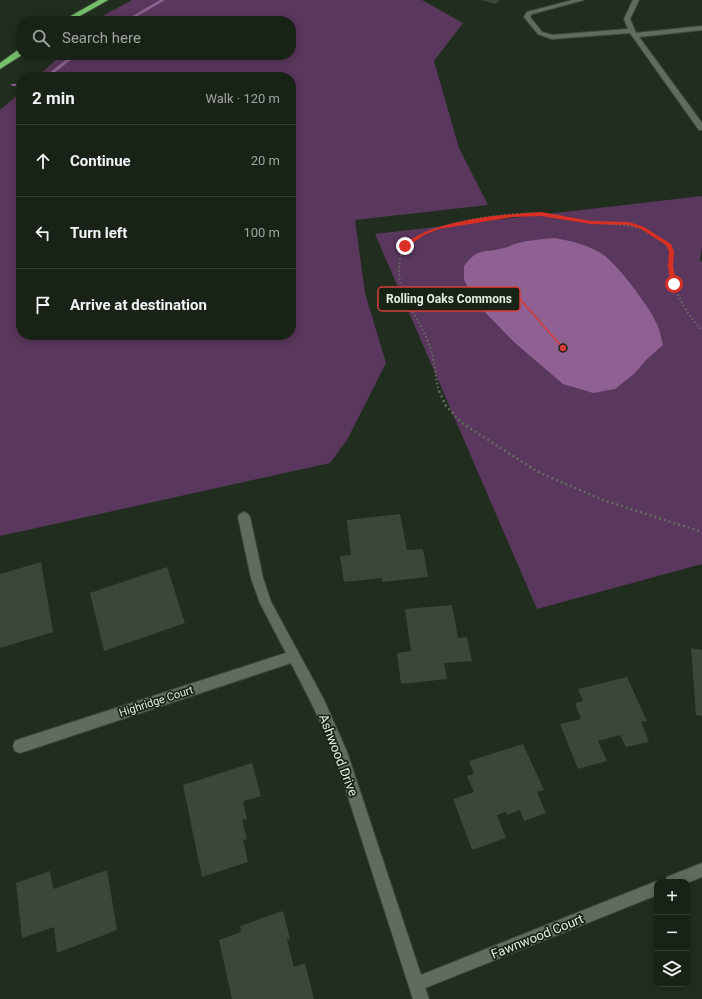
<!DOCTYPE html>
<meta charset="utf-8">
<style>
body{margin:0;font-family:Roboto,sans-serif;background:#262f24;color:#f1f3f6}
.controls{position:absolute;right:12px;bottom:12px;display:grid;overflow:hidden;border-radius:8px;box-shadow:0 2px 10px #0003}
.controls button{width:36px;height:36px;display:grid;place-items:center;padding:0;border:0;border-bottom:1px solid #373f36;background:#192217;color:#f1f3f6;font:20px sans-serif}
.stop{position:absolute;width:12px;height:12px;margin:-9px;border:3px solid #d93025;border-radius:50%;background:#fff}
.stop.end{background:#d93025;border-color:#fff;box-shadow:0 1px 4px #0008}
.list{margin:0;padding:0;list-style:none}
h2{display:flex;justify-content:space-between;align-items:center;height:52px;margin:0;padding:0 16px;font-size:17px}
h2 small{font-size:13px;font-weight:400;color:#9fa4a1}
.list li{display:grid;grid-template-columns:26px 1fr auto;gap:12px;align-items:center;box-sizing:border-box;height:72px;padding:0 16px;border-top:1px solid #373f36}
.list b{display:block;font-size:15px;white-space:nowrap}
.list em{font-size:13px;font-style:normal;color:#9fa4a1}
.icon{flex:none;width:22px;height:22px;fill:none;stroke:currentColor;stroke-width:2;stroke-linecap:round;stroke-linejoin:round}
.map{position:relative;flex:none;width:702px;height:999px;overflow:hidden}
.search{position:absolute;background:#192217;box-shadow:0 2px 10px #0003;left:16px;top:16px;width:280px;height:44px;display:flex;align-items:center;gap:10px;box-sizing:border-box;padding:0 14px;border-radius:16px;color:#9fa4a1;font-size:15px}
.panel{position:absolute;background:#192217;box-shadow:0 2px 10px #0003;left:16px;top:72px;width:280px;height:268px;border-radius:16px}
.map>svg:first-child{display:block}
</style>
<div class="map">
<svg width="702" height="999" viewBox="0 0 702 999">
<rect width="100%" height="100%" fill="#212e1f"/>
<!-- green -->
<g fill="#5a375c">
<path d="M132 0H422L463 23 434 61 459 148 488 205 355 220 365 293 386 363 347 440 330 463 0 536V110L21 92V335H291V77H37L61 55H291V21H98L106 14Z"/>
<path d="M702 196V248L700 260 702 262V564L537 609 375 234Z"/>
</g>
<!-- water -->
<path fill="#8f6192" d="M555 238C571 241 589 245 602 254 617 263 650 308 657 324 660 331 661 338 663 345L646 360 635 373 615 389 593 393 563 384 515 343 475 302 464 280V266C479 246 484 254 504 248 509 247 513 244 518 243 531 240 543 239 555 238Z"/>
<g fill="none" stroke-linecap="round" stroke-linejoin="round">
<!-- stream -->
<g fill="#8f6192" fill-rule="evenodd">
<path d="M160 0H165L129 21H124Z"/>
<path d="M72 55H77L49 77H44Z"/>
<path d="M11 84H21V86H13L11 85Z"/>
</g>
</g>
<!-- building -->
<g fill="#3a4838">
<path d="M481 0H500L495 4Z"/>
<path d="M400 514 407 550 423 549 428 577 382 582V578L344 582 340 556 351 555 347 520Z"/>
<path d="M41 562 53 632 0 648V574Z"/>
<path d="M167 567 185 623 104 651 90 593Z"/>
<path d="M452 605 458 638 467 637 472 661 444 663 447 679 401 684 397 653 411 651 405 609Z"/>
<path d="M691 648 702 650V716L696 715Z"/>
<path d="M627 677 647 721 641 722 649 742 626 747 620 735 598 741 607 761 578 769 560 724 581 719 575 703 583 701 578 689Z"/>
<path d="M523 744 544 790 537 792 546 813 524 821 520 810 507 815 506 812 497 815 506 838 472 850 453 799 474 792 467 776 474 774 469 761Z"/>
<path d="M252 763 261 796 243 801 247 819 242 820 247 839 243 840 248 862 202 877 183 785Z"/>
<path d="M107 870 117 930 57 953 54 927 22 938 16 883 50 871 53 889Z"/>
<path d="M283 911 290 939 287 940 294 967 305 963 314 999H232L219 940 241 932 240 926Z"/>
</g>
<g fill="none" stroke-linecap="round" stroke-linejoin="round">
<!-- service casing -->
<g stroke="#3e4a3d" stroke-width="2">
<path id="service" d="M573 0H584L532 14 530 17 542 32 552 35 628 29 624 19 633 0H639L630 19 636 33 702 26V30L639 37 702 123V130H699L630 33 552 39 538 34 524 17 527 12Z"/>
</g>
<!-- minor casing -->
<g stroke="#3e4a3d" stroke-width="2">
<g id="minor">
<path d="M244 512 248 514 250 517 263 578 271 602 323 698 347 752 421 975 657 881 660 882H657V895L425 988 429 999H413L334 753 313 706 291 663 20 753 15 751 13 746 15 741 20 739 286 653 260 603 251 578 238 517 240 514Z"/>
<path d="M702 863V877L687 883V882H665L667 877Z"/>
</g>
</g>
<!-- motorway casing -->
<g stroke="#3e4a3d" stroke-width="2">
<g id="motorway">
<path d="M99 0H108L71 21H62Z"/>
<path d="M18 50H21L22 55 0 69V63Z"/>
</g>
</g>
<!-- path-far1 -->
<path stroke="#626d60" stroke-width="2" stroke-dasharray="1.5 2.5" stroke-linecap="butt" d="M439 392C435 377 435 361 430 347 421 319 393 291 400 260 401 252 406 244 412 240 441 221 508 212 542 214 558 215 573 220 589 222 615 225 639 223 661 239 677 251 669 268 674 284 679 301 690 317 702 330"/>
<!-- path -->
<path stroke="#626d60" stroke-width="2.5" stroke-dasharray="2 3" stroke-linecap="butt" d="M439 391 446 406 462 423 538 472 603 500 702 532"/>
<!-- service -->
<use href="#service" fill="#5f6e5c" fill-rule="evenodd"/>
<!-- minor -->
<use href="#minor" fill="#5f6e5c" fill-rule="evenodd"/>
<!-- motorway -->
<use href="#motorway" fill="#75c26a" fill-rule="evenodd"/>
</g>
<!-- route -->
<path fill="#d93025" d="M541 212 591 221 629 222 644 227 671 244 674 251 673 267 677 284 674 286 671 284 668 267 669 251 666 245 641 229 629 225 591 224 541 216 513 217 439 229 424 235 407 247 403 246C429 220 505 214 541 212Z"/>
<g text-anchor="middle" stroke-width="3.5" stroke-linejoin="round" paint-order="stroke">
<!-- street labels -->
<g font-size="11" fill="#e4ede3" stroke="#172415">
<text transform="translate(156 701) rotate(-18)" y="4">Highridge Court</text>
</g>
<!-- near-street labels -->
<g font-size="13" fill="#e4ede3" stroke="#172415">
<text transform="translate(339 755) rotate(69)" y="5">Ashwood Drive</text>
<text transform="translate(537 936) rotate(-22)" y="5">Fawnwood Court</text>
</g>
</g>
<!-- callouts -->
<path fill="none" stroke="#d73c3b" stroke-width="1.5" d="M563 348L520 299"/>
<circle fill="#d73c3b" stroke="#172415" stroke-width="1.5" cx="563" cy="348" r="4"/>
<rect fill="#172415" stroke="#d73c3b" stroke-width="1.5" x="378" y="287" width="142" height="24" rx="4"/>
<g font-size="12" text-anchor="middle" font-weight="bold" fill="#e4ede3">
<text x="449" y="303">Rolling Oaks Commons</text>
</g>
</svg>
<div class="controls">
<button>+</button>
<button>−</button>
<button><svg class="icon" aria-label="layers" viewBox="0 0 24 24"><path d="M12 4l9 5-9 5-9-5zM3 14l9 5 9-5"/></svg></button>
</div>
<div class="stop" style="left:674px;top:284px"></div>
<div class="stop end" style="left:405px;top:246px"></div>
<div class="search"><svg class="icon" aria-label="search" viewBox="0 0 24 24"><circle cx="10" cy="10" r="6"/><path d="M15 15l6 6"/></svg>Search here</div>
<section class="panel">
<h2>2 min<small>Walk · 120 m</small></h2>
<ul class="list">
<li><svg class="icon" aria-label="ahead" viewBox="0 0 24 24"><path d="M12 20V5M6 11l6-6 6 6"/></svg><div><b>Continue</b></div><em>20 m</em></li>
<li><svg class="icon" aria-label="left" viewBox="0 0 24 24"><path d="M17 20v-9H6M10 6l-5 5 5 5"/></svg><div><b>Turn left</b></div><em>100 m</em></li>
<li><svg class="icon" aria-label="arrive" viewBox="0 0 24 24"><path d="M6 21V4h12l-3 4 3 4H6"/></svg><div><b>Arrive at destination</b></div></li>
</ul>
</section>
</div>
